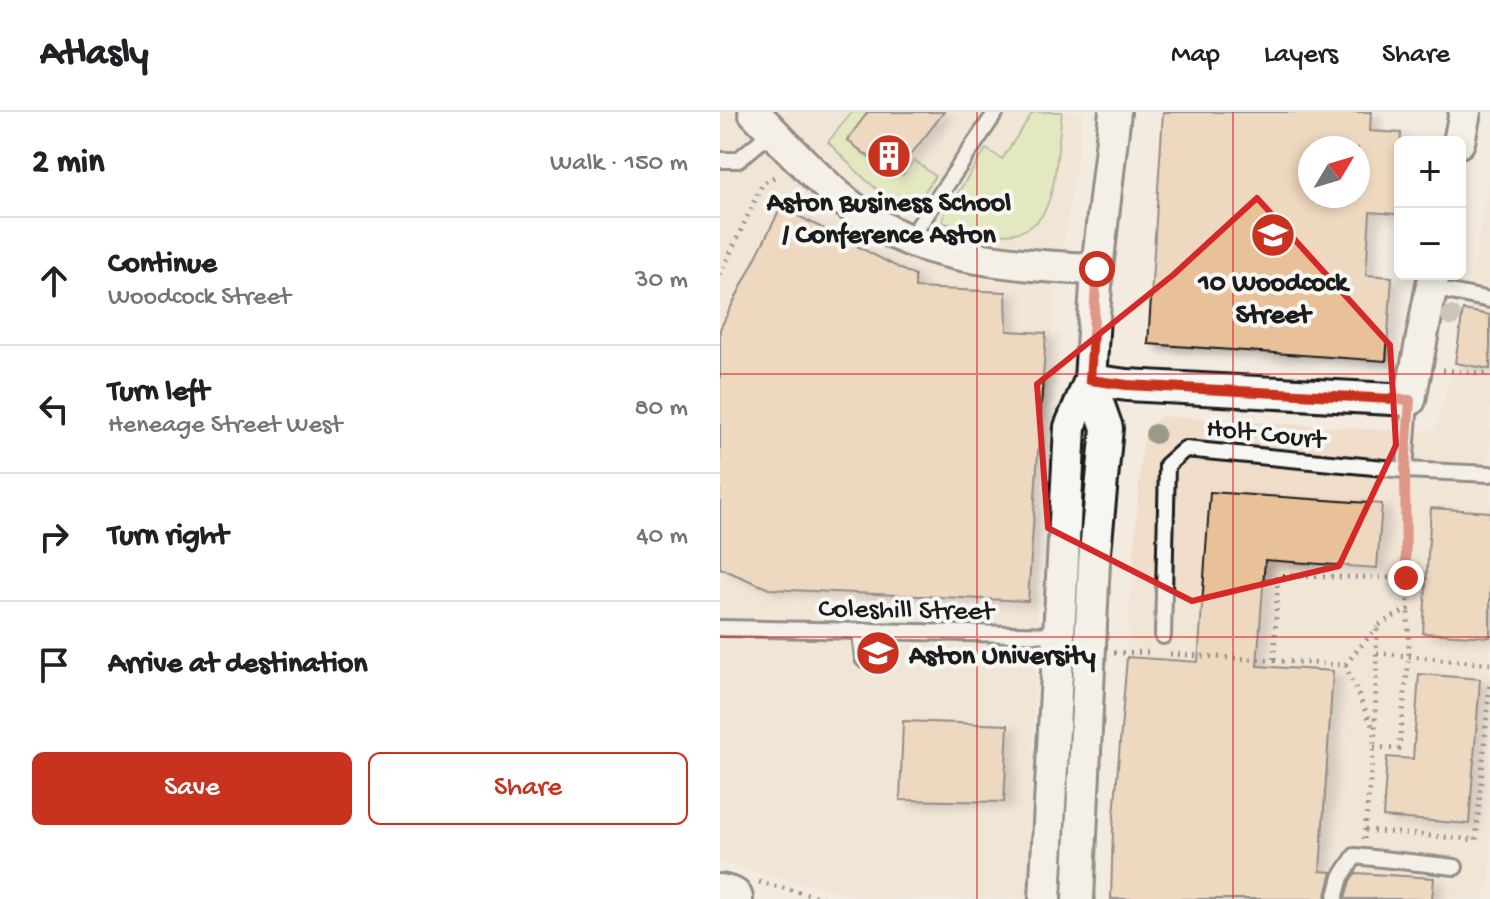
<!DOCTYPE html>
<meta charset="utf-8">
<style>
body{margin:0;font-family:"Gochi Hand",sans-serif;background:#f2f2f2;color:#202124}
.controls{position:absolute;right:24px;top:24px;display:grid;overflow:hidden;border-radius:12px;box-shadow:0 4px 12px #0003}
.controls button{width:72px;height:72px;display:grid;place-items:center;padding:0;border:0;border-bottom:2px solid #e0e0e0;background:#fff;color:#202124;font:40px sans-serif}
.compass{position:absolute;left:578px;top:24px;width:72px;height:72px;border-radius:50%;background:#fff;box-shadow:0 4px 12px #0003;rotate:52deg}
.stop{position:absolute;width:24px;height:24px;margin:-18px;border:6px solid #c8321e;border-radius:50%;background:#fff}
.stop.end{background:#c8321e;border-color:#fff;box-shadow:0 2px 8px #0008}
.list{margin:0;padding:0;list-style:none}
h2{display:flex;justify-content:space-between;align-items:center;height:104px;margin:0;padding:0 32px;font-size:34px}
h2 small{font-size:26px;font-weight:400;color:#757577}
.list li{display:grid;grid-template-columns:52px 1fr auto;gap:24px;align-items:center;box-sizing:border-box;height:128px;padding:0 32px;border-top:2px solid #e0e0e0}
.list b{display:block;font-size:30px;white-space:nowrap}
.list p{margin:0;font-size:26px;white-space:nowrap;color:#757577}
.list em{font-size:26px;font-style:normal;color:#757577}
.actions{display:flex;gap:16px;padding:24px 32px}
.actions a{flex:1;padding:18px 0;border:2px solid #c8321e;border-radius:12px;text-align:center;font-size:28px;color:#c8321e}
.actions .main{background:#c8321e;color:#fff}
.icon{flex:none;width:44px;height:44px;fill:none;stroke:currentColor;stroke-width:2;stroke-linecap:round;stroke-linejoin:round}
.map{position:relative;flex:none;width:770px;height:787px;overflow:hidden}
header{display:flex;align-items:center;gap:48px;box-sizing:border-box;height:112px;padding:0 40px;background:#fff;border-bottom:2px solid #e0e0e0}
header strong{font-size:38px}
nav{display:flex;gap:44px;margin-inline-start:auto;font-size:28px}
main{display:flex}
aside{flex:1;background:#fff}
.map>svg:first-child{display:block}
</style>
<header>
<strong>Atlasly</strong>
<nav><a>Map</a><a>Layers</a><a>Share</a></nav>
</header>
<main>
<aside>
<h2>2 min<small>Walk · 150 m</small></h2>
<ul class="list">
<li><svg class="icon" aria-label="ahead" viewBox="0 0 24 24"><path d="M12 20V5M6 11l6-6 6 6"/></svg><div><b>Continue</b><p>Woodcock Street</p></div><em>30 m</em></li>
<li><svg class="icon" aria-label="left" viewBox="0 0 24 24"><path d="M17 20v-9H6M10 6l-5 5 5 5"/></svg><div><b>Turn left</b><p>Heneage Street West</p></div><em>80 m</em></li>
<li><svg class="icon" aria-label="right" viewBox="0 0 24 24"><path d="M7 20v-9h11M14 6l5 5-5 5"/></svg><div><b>Turn right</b></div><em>40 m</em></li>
<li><svg class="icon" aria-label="arrive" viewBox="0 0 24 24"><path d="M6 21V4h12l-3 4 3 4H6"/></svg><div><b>Arrive at destination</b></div></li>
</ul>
<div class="actions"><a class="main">Save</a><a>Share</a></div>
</aside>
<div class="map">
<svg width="770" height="787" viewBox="0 0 770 787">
<defs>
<filter id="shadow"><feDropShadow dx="9" dy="5" stdDeviation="4" flood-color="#0004"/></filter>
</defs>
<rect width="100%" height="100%" fill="#f3ebe0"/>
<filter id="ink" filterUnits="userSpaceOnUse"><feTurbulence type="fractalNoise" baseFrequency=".0125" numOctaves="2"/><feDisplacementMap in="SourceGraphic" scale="16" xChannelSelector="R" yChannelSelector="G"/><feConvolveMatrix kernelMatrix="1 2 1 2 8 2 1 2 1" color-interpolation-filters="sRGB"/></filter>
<g filter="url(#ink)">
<!-- built -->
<g fill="#f0decb">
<path d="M0 0H364L334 197 322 331 308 787H147L0 751Z"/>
<path d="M770 63V768L764 787H391L393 716 422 336 427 314 443 304 695 320 715 317 735 251Z"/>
</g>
<!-- green -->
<g fill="#d2e599" stroke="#77805a" stroke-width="2">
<path d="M132 0H148L127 28 174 64 177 60 183 63 194 48 215 64 191 100C158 83 134 57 108 30Z"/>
<path d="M313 0H342C331 92 339 148 222 110L225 101 266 37 282 47Z"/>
</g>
<!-- building -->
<g fill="#e9c199" stroke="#1c1c1c" stroke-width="2" fill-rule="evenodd" filter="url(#shadow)">
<path d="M148 0H224L174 64 127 28Z"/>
<path d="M443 0H651L650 19 681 21 676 102 650 100 646 163 672 165 666 249 428 232ZM590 36H638V84H590Z"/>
<path d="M61 95 195 164V176L286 180 287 219 326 221 308 489 49 477 0 456V217Z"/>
<path d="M743 198 770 203V257L735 251Z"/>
<path d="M490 380 662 392 657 456 545 448 537 554 613 559 600 759 612 760 605 787H391L393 716 407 545 478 550Z"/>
<path d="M711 396 770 400V525L703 521Z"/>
<path d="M699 562 760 567 749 712 663 705 667 645 693 647Z"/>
<path d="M183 609 288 613 284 690 180 688Z"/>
<path d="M636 761 714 766 712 787H625L630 769Z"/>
</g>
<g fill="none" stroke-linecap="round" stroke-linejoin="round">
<!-- lane casing -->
<g stroke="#1c1c1c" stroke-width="20">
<g id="lane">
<path d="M0 48H18L53 19"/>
<path d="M189 128 276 0"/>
<path d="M711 176 770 188"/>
<path d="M685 358 690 288"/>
<path d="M0 516 343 523"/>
<path d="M140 521 143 547"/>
<path d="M443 524 447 353 465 337 685 358 770 362"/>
<path d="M615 787 621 765 635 744 735 755"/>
</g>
</g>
<!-- street casing -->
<g stroke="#1c1c1c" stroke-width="36">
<g id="street">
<path d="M34 0C80 47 127 104 189 128 241 149 322 155 377 157"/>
<path d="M739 30 745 0"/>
<path d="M370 268 407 273 690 288 714 162"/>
<path d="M325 787 350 315 370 268 377 157 395 0"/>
<path d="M358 787 374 450 387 316 370 268"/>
</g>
</g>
<!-- secondary casing -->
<g stroke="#1c1c1c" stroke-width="48">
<path id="secondary" d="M0 784 11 787"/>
</g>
<!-- path -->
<g stroke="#1c1c1c" stroke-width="5" stroke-dasharray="2 6" stroke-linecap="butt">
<path d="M0 163 43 71 58 63"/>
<path d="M723 258 770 262"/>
<path d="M394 541 432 540"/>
<path d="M657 541 770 552"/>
<path d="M450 542 625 553 657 515"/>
<path d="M554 547 558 464 686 466"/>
<path d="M625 553 654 618"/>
<path d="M654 635 679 637 689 544 688 497"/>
<path d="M645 718 756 728 770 568"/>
<path d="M644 727 655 620 657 514 688 497 685 375"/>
<path d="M39 770 108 787"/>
</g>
<!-- lane -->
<use href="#lane" stroke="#f6f6f2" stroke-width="14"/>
<!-- street -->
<use href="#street" stroke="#f6f6f2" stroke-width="30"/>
<!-- secondary -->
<use href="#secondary" stroke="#f6f6f2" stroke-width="42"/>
</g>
<!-- trees -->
<g fill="#9b9a89">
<circle cx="731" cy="204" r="10"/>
<circle cx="435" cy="322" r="10"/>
</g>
</g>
<g fill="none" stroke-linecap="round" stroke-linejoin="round" filter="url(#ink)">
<!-- route -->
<path stroke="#c8321e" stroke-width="10" d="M377 157 370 268 407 273 690 288 685 358 686 466"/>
</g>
<!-- marked area -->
<path d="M0 0H770V787H0ZM537 86 670 233 676 333 619 454 472 489 328 416 317 272 453 163Z" fill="#f3ebe0" fill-opacity=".55" fill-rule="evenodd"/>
<path fill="none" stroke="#d62828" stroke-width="6" stroke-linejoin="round" d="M537 86 670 233 676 333 619 454 472 489 328 416 317 272 453 163Z"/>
<!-- grid -->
<path fill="none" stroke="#d62828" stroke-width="2" stroke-opacity="0.55" d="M257 0V787M513 0V787M0 262H770M0 525H770"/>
<!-- icons -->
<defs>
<g id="building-disc" transform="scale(2.3)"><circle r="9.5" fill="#c8321e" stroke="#f6f6f2"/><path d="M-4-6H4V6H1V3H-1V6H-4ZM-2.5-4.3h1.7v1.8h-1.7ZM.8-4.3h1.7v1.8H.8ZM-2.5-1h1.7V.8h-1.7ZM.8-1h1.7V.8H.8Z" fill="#fff"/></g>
<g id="university-disc" transform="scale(2.3)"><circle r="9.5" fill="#c8321e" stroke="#f6f6f2"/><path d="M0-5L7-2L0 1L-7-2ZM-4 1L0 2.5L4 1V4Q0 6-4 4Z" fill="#fff"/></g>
</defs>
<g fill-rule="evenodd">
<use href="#building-disc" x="169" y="44"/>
<use href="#university-disc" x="553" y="123"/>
<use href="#university-disc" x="158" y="541"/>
</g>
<g text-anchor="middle" stroke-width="8" stroke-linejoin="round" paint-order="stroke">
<!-- poi labels -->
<g font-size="28" font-weight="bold" fill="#1c1c1c" stroke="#f6f6f2">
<text x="169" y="98">Aston Business School<tspan x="169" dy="32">/ Conference Aston</tspan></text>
<text x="553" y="178">10 Woodcock<tspan x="553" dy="32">Street</tspan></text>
<text x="189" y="551" text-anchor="start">Aston University</text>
</g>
<!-- street labels -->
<g font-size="28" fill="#1c1c1c" stroke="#f6f6f2">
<text transform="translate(546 319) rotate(6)" y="10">Holt Court</text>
<text transform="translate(186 495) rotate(1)" y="10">Coleshill Street</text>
</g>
</g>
</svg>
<div class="controls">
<button>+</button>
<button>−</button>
</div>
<svg class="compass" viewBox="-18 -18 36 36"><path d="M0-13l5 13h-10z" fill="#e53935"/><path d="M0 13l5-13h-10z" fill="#757577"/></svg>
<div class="stop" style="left:377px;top:157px"></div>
<div class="stop end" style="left:686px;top:466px"></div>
</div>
</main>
